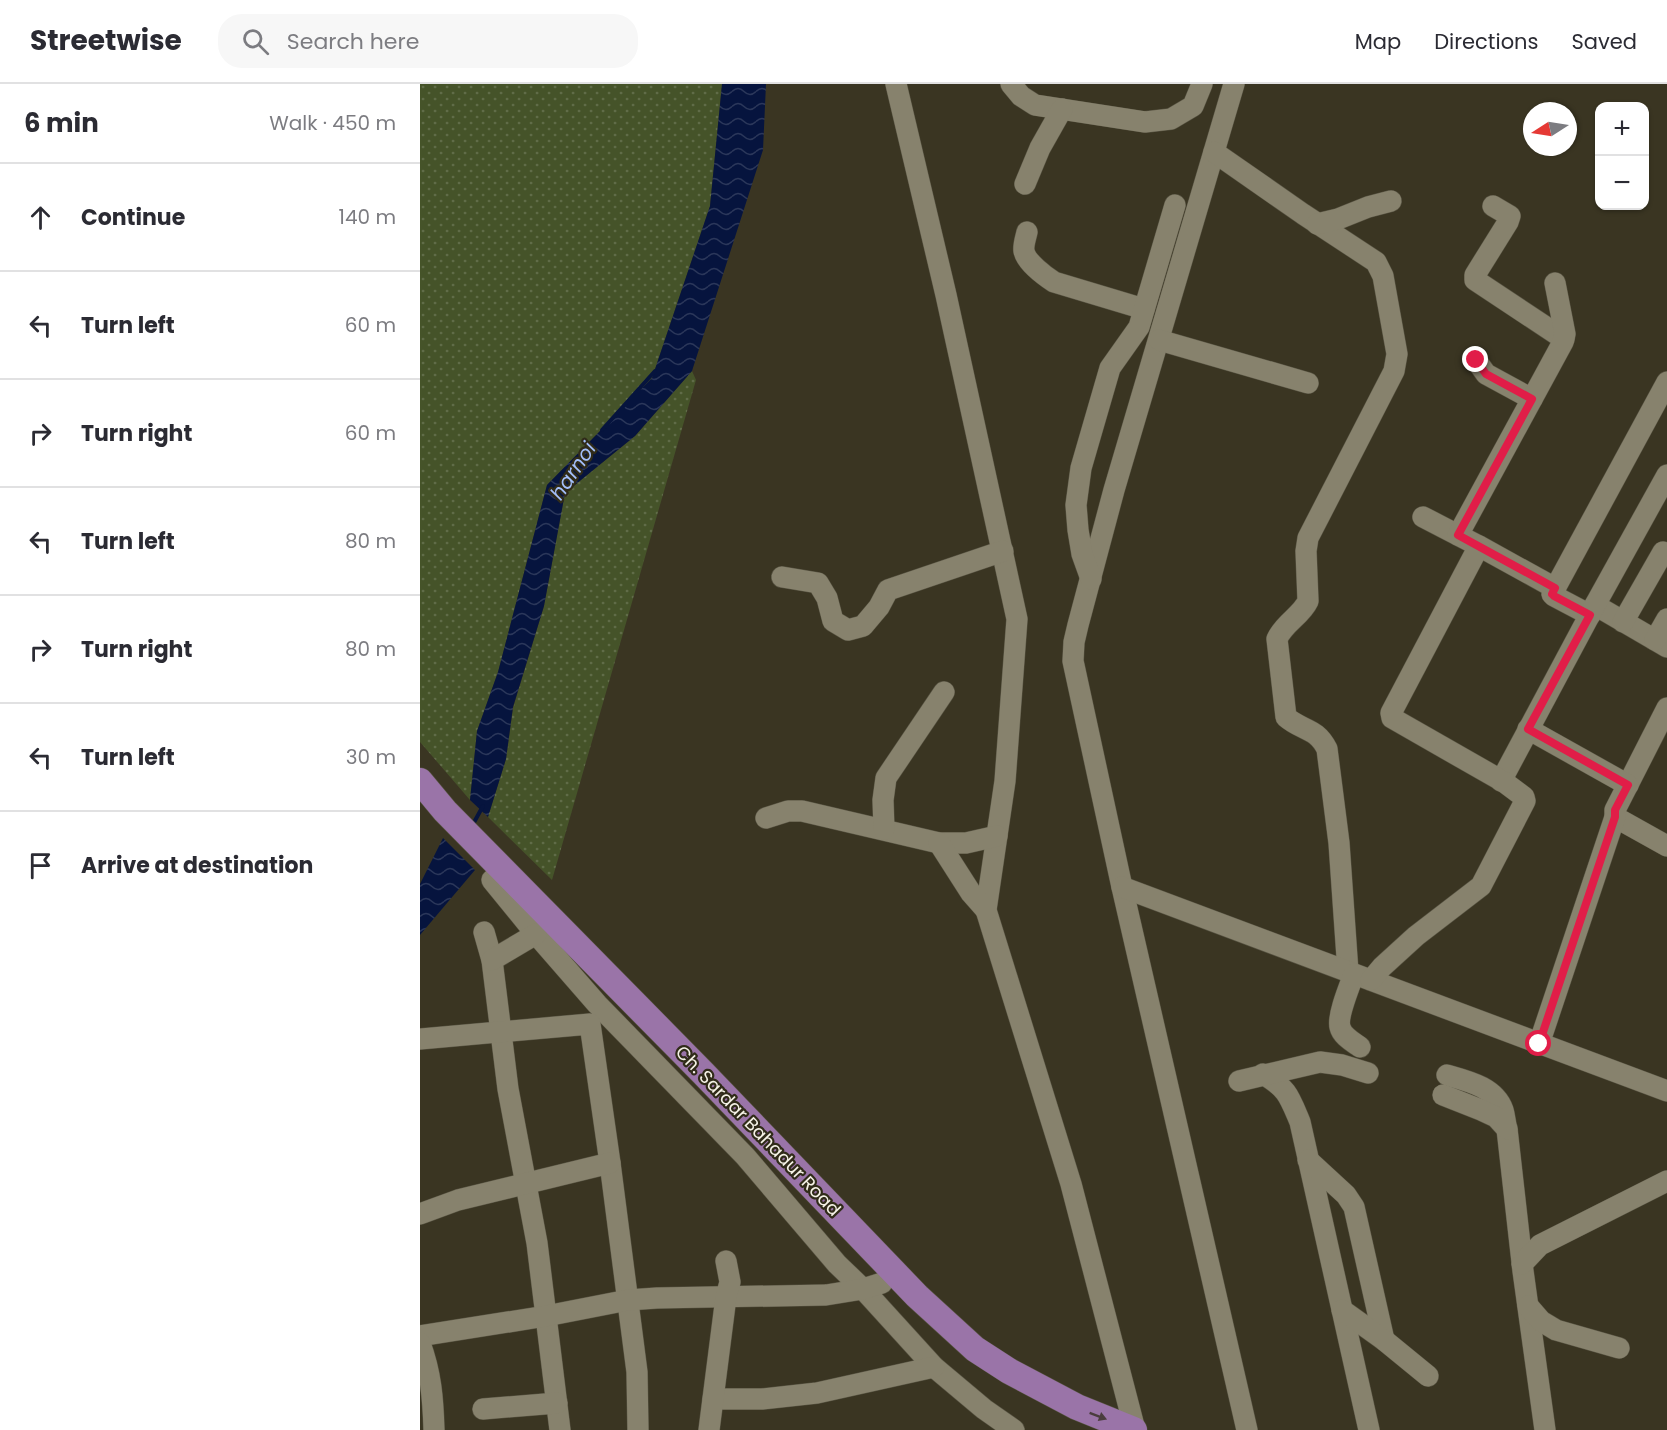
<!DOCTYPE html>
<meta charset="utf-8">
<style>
body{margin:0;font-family:Poppins,sans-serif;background:#f7f7f7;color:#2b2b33}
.controls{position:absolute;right:18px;top:18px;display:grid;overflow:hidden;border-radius:12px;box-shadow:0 2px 4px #0004}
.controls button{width:54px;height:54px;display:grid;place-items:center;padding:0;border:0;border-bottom:2px solid #e1e1e2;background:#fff;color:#2b2b33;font:30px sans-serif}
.compass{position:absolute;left:1103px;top:18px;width:54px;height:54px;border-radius:50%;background:#fff;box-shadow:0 2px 4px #0004;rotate:258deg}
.stop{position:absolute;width:18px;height:18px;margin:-14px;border:4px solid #e11d48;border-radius:50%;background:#fff}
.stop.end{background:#e11d48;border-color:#fff;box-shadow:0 2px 6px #0008}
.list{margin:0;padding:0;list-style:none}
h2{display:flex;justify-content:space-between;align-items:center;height:78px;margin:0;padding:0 24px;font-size:26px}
h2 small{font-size:20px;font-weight:400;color:#7c7c81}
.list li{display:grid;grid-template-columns:39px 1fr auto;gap:18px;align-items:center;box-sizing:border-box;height:108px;padding:0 24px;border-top:2px solid #e1e1e2}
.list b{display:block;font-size:22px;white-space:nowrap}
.list em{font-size:20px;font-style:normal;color:#7c7c81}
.icon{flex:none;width:33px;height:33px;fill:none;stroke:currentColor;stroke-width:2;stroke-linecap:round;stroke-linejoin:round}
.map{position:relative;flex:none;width:1247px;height:1346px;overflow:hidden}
header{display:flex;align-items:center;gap:36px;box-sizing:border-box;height:84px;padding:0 30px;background:#fff;border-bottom:2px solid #e1e1e2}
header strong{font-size:28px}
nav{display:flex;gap:33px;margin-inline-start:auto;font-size:21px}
.search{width:420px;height:54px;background:#f7f7f7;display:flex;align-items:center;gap:15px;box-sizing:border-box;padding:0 21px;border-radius:24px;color:#7c7c81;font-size:22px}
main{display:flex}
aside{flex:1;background:#fff}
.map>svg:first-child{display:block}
</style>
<header>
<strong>Streetwise</strong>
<div class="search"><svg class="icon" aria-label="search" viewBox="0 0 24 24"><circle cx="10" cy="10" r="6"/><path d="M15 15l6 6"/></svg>Search here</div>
<nav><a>Map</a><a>Directions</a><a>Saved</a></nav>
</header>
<main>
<aside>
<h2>6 min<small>Walk · 450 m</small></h2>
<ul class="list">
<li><svg class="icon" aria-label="ahead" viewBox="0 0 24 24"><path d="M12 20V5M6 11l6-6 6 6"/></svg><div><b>Continue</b></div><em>140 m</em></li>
<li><svg class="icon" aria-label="left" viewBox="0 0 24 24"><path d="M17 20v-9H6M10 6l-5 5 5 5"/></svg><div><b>Turn left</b></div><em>60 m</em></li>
<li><svg class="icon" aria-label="right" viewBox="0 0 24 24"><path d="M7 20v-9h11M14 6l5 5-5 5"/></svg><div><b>Turn right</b></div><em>60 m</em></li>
<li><svg class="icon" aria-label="left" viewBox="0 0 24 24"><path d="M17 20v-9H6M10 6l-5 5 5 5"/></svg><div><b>Turn left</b></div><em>80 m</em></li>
<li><svg class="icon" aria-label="right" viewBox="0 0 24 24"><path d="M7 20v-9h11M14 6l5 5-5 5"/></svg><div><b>Turn right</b></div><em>80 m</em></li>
<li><svg class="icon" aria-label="left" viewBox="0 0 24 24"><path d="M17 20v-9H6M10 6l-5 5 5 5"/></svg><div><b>Turn left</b></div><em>30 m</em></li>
<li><svg class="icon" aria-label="arrive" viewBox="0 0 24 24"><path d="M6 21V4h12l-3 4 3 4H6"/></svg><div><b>Arrive at destination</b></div></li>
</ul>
</aside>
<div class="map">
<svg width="1247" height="1346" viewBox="0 0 1247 1346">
<defs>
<pattern id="grass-dots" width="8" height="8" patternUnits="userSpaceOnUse" patternTransform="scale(1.5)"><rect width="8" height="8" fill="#455329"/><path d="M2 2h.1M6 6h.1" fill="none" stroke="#606c48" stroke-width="1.8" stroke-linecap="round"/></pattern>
<pattern id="water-waves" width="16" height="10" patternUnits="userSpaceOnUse" patternTransform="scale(1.5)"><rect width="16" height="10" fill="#06143e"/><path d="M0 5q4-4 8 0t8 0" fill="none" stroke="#2b375a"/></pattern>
</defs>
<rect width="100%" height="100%" fill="#3a3522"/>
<!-- grass -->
<g fill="url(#grass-dots)">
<path d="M0 0H302L290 122 232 294 127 401 78 588 57 647 50 716 0 658Z"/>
<path d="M272 287 276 296 132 796 68 733 86 675 93 624 124 522 145 409 215 352Z"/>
</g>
<!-- water -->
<g fill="url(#water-waves)">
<path d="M302 0H346L343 66 272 287 215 352 145 409 124 522 93 623 86 675 68 733 50 716 57 647 78 588 127 401 232 294 290 122Z"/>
<path d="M23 754 55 786 0 851V800Z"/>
</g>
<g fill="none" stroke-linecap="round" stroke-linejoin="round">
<!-- stream -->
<g stroke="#06143e" stroke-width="4">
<path d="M182 346 235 287"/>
<path d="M52 742 63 722"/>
</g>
<!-- minor casing -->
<g stroke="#585443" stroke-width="22">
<g id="minor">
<path d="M476 0 526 211 597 535 585 697 566 826 651 1100 715 1346"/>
<path d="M591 0 601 12 615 21 725 38 751 35 773 22 782 0"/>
<path d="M814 0 694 406 658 541 654 558 653 577 702 803 827 1346"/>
<path d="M794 68 883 130 956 178 963 192 977 270 974 287 888 454 886 467 888 517C881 532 864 539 857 555L866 633C882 647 896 643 907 665L919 759 928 888"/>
<path d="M605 100 620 64 642 25"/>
<path d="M1073 122 1090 132 1088 138 1055 191V196L1144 255"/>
<path d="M897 140 918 135 948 123 971 117"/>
<path d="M607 148C606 153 603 161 604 167 606 178 625 192 634 198L724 225"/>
<path d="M739 256 888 299"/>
<path d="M1056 276 1066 290 1112 315"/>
<path d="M1003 433 1059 462 1135 504"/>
<path d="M1038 451 1143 258 1145 250 1135 199"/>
<path d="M362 493 398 499 407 514 413 537 428 546 443 542 459 523 468 506 583 467"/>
<path d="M671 495 662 470 658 446 656 421 661 384 690 284 719 243 755 121"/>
<path d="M1175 521 1247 563"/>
<path d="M1170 531 1134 512 1132 510 1247 298"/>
<path d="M1203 538 1243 468"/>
<path d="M1235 556 1247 535"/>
<path d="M1247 624 1195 726V733L1247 762"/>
<path d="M1108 645 1208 701"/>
<path d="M1081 697 1175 521 1247 391"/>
<path d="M346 734 368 727H382L519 759H546L577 752"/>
<path d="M464 745 463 716 466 694 524 608"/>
<path d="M519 759 551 809 566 826"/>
<path d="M72 796 116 850 177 920 325 1072 417 1180 443 1205 514 1283 564 1325 594 1346"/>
<path d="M702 803 1247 1007"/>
<path d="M64 848 72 876 88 1005 117 1159 140 1346"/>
<path d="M72 876 116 850"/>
<path d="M934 890C930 901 917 932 920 943 922 952 933 958 940 963"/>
<path d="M951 896 962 883 996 852 1061 802 1105 717 1104 713 1084 698 972 634 971 629 1059 462"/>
<path d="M0 955 170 940 190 1079 217 1288 218 1346"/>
<path d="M1119 960 1195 733"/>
<path d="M843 990C868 1005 869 1012 880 1038L949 1346"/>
<path d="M1027 991C1048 997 1075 1003 1083 1026 1085 1032 1085 1039 1087 1045L1103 1187 1125 1346"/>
<path d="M819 997 900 978 922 981 948 989"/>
<path d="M1023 1011 1061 1026 1076 1033 1087 1045"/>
<path d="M888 1076 926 1111 934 1123 964 1256"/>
<path d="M0 1130 38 1116 190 1079"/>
<path d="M1102 1180 1120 1161 1247 1097"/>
<path d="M1108 1222 1121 1237 1136 1246 1199 1264"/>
<path d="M922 1226 964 1256 1008 1292"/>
<path d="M0 1252 126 1232 208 1216 237 1214 406 1211 443 1205 462 1199"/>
<path d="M0 1259C11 1289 13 1314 14 1346"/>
<path d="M293 1315H342L397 1309 514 1283"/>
<path d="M63 1325 137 1319"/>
<path d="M289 1346 306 1213 310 1198 306 1177"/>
</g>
</g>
<!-- major casing -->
<g stroke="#585443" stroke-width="27">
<path id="major" d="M0 697 25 727 283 989 497 1212 555 1265 589 1287 657 1323 714 1346"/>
</g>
<!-- minor -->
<use href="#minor" stroke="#87826d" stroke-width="21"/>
<!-- major -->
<use href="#major" stroke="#9a74a8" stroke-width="26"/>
</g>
<!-- one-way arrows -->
<defs><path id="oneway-solid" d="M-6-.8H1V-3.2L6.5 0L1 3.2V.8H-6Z" transform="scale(1.5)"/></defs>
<use fill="#4a3d3d" href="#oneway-solid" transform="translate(678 1332) rotate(21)"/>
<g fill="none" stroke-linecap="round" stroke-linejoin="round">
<!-- route -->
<path stroke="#e11d48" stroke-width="8" d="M1056 276 1066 290 1112 315 1038 451 1135 504 1132 510 1134 512 1170 531 1108 645 1208 701 1195 726V733L1119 960"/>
</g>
<g text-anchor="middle" stroke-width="4.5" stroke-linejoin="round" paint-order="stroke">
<!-- street labels -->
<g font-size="18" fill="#f6f3e7" stroke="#302b19">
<text transform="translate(338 1047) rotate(46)" y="6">Ch. Sardar Bahadur Road</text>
</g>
<!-- water labels -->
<g font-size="20" font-style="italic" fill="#a3bffb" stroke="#302b19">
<text transform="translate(153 387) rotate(-56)" y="7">harnoi</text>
</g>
</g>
</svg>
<div class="controls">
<button>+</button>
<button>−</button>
</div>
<svg class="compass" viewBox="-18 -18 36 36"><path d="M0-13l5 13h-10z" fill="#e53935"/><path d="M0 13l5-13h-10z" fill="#7c7c81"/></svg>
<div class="stop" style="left:1119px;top:960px"></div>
<div class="stop end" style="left:1056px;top:276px"></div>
</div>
</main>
